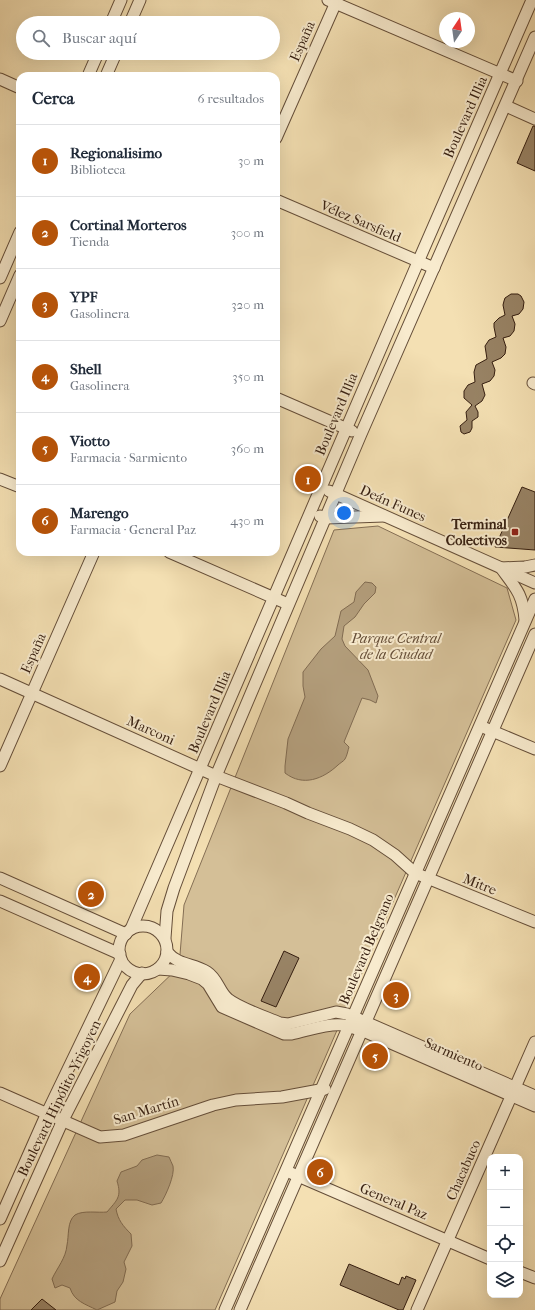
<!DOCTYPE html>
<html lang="es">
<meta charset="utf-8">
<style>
body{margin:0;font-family:"IM FELL French Canon",serif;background:#f2f2f3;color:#1f2937}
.controls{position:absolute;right:12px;bottom:12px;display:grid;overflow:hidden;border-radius:8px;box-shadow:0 4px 16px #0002}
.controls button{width:36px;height:36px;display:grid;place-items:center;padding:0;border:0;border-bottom:1px solid #e0e1e3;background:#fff;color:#1f2937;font:20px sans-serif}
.compass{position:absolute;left:439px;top:12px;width:36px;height:36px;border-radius:50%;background:#fff;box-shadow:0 4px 16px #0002;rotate:13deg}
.you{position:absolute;left:344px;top:513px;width:14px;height:14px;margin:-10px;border:3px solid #fff;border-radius:50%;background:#1a73e8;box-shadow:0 0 0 6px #1a73e833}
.badge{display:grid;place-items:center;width:26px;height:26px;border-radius:50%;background:#b45309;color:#fff;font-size:13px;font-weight:700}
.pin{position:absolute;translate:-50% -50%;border:2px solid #fff;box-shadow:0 1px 4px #0006}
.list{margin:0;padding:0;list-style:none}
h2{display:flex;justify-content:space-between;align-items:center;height:52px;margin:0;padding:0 16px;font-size:17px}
h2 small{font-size:13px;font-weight:400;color:#747a83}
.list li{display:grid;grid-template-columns:26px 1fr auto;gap:12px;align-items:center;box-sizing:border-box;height:72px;padding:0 16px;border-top:1px solid #e0e1e3}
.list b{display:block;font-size:15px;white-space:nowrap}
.list p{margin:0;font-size:13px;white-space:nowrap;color:#747a83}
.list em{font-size:13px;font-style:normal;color:#747a83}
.icon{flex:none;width:22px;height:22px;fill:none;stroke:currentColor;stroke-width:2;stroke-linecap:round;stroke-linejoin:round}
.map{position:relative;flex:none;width:535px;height:1310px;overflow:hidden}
.search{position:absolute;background:#fff;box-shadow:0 4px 16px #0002;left:16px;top:16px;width:264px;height:44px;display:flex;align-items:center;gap:10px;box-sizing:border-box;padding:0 14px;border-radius:22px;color:#747a83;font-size:15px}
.panel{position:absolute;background:#fff;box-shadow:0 4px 16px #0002;left:16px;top:72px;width:264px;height:484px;border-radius:12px}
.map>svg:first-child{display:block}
</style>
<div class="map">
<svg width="535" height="1310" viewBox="0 0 535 1310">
<rect width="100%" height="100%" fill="#f4e0b3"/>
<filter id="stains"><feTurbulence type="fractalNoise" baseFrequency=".005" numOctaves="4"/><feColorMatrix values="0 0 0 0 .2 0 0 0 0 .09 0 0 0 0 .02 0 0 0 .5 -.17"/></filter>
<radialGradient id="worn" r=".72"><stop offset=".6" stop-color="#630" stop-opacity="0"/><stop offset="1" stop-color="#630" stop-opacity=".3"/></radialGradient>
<!-- green -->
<path fill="#d4bf97" stroke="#846e54" d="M378 526 507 588 516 620 215 1310H0V1299L130 1014 179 967 184 905 334 530Z"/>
<!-- water -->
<g fill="#b39e7c" stroke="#816b51">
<path d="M365 582 372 583 376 587 375 593 364 604 355 617 344 626 342 639 345 646 368 670 378 696 376 703 370 700 362 698 344 742 349 747C348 750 347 756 345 759 344 761 340 763 338 765 323 779 303 787 285 773V766L288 739 305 697 303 686V672L321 649 335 636 341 611 354 602 356 592Z"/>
<path d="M157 1155 169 1157C170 1160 172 1163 173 1166 175 1175 166 1195 161 1203L152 1205 137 1200H125L116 1209C118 1220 123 1226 131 1234L132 1246 124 1262 126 1269 123 1282 117 1291 115 1302 97 1310C85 1304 74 1301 70 1288L62 1285 55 1288 52 1279C57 1268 66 1258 67 1245 69 1236 67 1221 75 1215 83 1210 98 1213 107 1212 117 1200 122 1197 117 1181L121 1172 137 1166 142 1160Z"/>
</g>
<!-- building -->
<g fill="#988365" stroke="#351e10">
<path d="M533 126H535V171L517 163Z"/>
<path d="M511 294H518L521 296 524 302 523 309 519 314 512 316 515 324 514 331 510 336 503 338 506 347 505 354 501 358 492 362 495 370 494 376 490 381 482 384 485 395 482 401 475 406 478 412V417L472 421V428L470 432 464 434 461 432 460 426 467 420 466 412 472 405 464 398V391L468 385 475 382 474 372 476 365 487 359 485 346 489 340 496 337 494 327V323L499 318 505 315 503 305 504 301 505 298Z"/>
<path d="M522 487 535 492V550L495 547Z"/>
<path d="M284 951 299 958 276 1007 261 1001Z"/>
<path d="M349 1264 399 1285 402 1277 405 1279 406 1276 416 1280 403 1310H399L340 1285Z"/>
<path d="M42 1299 56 1310H31Z"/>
</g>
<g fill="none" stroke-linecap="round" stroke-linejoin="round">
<!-- minor casing -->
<g stroke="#654e39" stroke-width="13">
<g id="minor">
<path d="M328 0 517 81"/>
<path d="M111 23 121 0"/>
<path d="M130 23 140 0"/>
<path d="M88 76 98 53"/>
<path d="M106 76 116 53"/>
<path d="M0 79 20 88"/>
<path d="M506 106 535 119"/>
<path d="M276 138 337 0"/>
<path d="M276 200 434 268"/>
<path d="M0 278 20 232"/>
<path d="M0 321 20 275"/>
<path d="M533 383 535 384"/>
<path d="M276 398 352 431"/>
<path d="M0 479 20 487"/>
<path d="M329 491 535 583"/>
<path d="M320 516 326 518 384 516"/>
<path d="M169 552 288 604"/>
<path d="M525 620C523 594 515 587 501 568L525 567 535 565"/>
<path d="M0 679 216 776 286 803 308 813 350 829 373 840 395 855 415 873 535 922"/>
<path d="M485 728 535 749"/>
<path d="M0 766 94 552"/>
<path d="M0 878 126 934"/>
<path d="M0 901 120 954"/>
<circle cx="143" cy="950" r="24"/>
<path d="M131 929 418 262 532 0"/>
<path d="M165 938 167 911 174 888 216 776 361 434 535 37"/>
<path d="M167 952C179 966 193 963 207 972 218 979 219 992 228 999 239 1008 266 1017 280 1023L288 1024 336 1012 347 1014 535 1096"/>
<path d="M158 969 172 970 189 974 202 979 208 984 222 1007 284 1034H291C307 1031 327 1023 343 1025 349 1026 355 1029 361 1030L535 1106"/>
<path d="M0 1093 100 1137 124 1135 213 1105 236 1100 282 1097 325 1089"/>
<path d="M291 1173 490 1259"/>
<path d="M0 1219 47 1113 121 959"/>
<path d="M0 1261 63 1120 132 985 142 973"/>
<path d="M520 1272 535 1278"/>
<path d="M225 1310 535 599"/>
<path d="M240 1310 535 634"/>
<path d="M417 1310 535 1042"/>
</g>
</g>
<!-- minor -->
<use href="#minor" stroke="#f8ebce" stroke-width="11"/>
</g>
<!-- markers -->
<rect fill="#8f2418" stroke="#f8ebce" stroke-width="1.5" x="511" y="528" width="8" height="8" rx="2"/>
<g text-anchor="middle" stroke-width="4" stroke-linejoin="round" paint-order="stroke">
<!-- street labels -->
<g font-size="14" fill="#351e10" stroke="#f8ebce">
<text transform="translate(302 41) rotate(-66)" y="5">España</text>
<text transform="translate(465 117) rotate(-66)" y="5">Boulevard Illia</text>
<text transform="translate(361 221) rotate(23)" y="5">Vélez Sarsfield</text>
<text transform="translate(336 414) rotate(-67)" y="5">Boulevard Illia</text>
<text transform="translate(393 503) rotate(24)" y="5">Deán Funes</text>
<text transform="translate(33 653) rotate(-66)" y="5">España</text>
<text transform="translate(209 712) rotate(-67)" y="5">Boulevard Illia</text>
<text transform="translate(151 730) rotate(24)" y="5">Marconi</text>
<text transform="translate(480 884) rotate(22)" y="5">Mitre</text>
<text transform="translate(366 949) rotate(-67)" y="5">Boulevard Belgrano</text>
<text transform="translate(454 1054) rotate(24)" y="5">Sarmiento</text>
<text transform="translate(59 1098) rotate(-64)" y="5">Boulevard Hipólito Yrigoyen</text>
<text transform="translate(146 1110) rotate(-17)" y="5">San Martín</text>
<text transform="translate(463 1170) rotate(-66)" y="5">Chacabuco</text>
<text transform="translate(394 1201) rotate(23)" y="5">General Paz</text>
</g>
<!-- poi labels -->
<g font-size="14" font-weight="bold" fill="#351e10" stroke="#f8ebce" text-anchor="end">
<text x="507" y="529">Terminal<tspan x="507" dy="16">Colectivos</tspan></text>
</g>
<!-- park labels -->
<g font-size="14" font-style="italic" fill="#654e38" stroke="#f8ebce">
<text x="396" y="643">Parque Central<tspan x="396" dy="16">de la Ciudad</tspan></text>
</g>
</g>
<rect width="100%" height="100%" filter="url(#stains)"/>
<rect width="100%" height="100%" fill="url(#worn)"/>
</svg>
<div class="controls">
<button>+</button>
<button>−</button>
<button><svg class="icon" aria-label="locate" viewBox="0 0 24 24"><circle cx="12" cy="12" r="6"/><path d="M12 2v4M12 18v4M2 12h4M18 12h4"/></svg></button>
<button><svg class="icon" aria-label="layers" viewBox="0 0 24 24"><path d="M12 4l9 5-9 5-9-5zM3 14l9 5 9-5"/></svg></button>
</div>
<svg class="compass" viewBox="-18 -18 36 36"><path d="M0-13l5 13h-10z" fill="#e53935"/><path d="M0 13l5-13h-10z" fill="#747a83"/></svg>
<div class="you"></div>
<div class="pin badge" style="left:308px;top:479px">1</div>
<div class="pin badge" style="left:91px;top:894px">2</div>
<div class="pin badge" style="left:396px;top:995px">3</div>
<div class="pin badge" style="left:87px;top:977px">4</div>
<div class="pin badge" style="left:375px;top:1056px">5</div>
<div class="pin badge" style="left:320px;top:1172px">6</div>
<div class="search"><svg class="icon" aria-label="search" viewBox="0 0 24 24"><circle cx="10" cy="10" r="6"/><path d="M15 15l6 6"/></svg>Buscar aquí</div>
<section class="panel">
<h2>Cerca<small>6 resultados</small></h2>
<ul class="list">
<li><span class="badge">1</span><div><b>Regionalisimo</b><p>Biblioteca</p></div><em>30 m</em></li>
<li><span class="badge">2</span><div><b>Cortinal Morteros</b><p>Tienda</p></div><em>300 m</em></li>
<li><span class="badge">3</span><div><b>YPF</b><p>Gasolinera</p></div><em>320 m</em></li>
<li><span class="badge">4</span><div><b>Shell</b><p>Gasolinera</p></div><em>350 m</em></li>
<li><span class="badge">5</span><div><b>Viotto</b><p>Farmacia · Sarmiento</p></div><em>360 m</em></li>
<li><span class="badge">6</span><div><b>Marengo</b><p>Farmacia · General Paz</p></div><em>430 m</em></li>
</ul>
</section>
</div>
